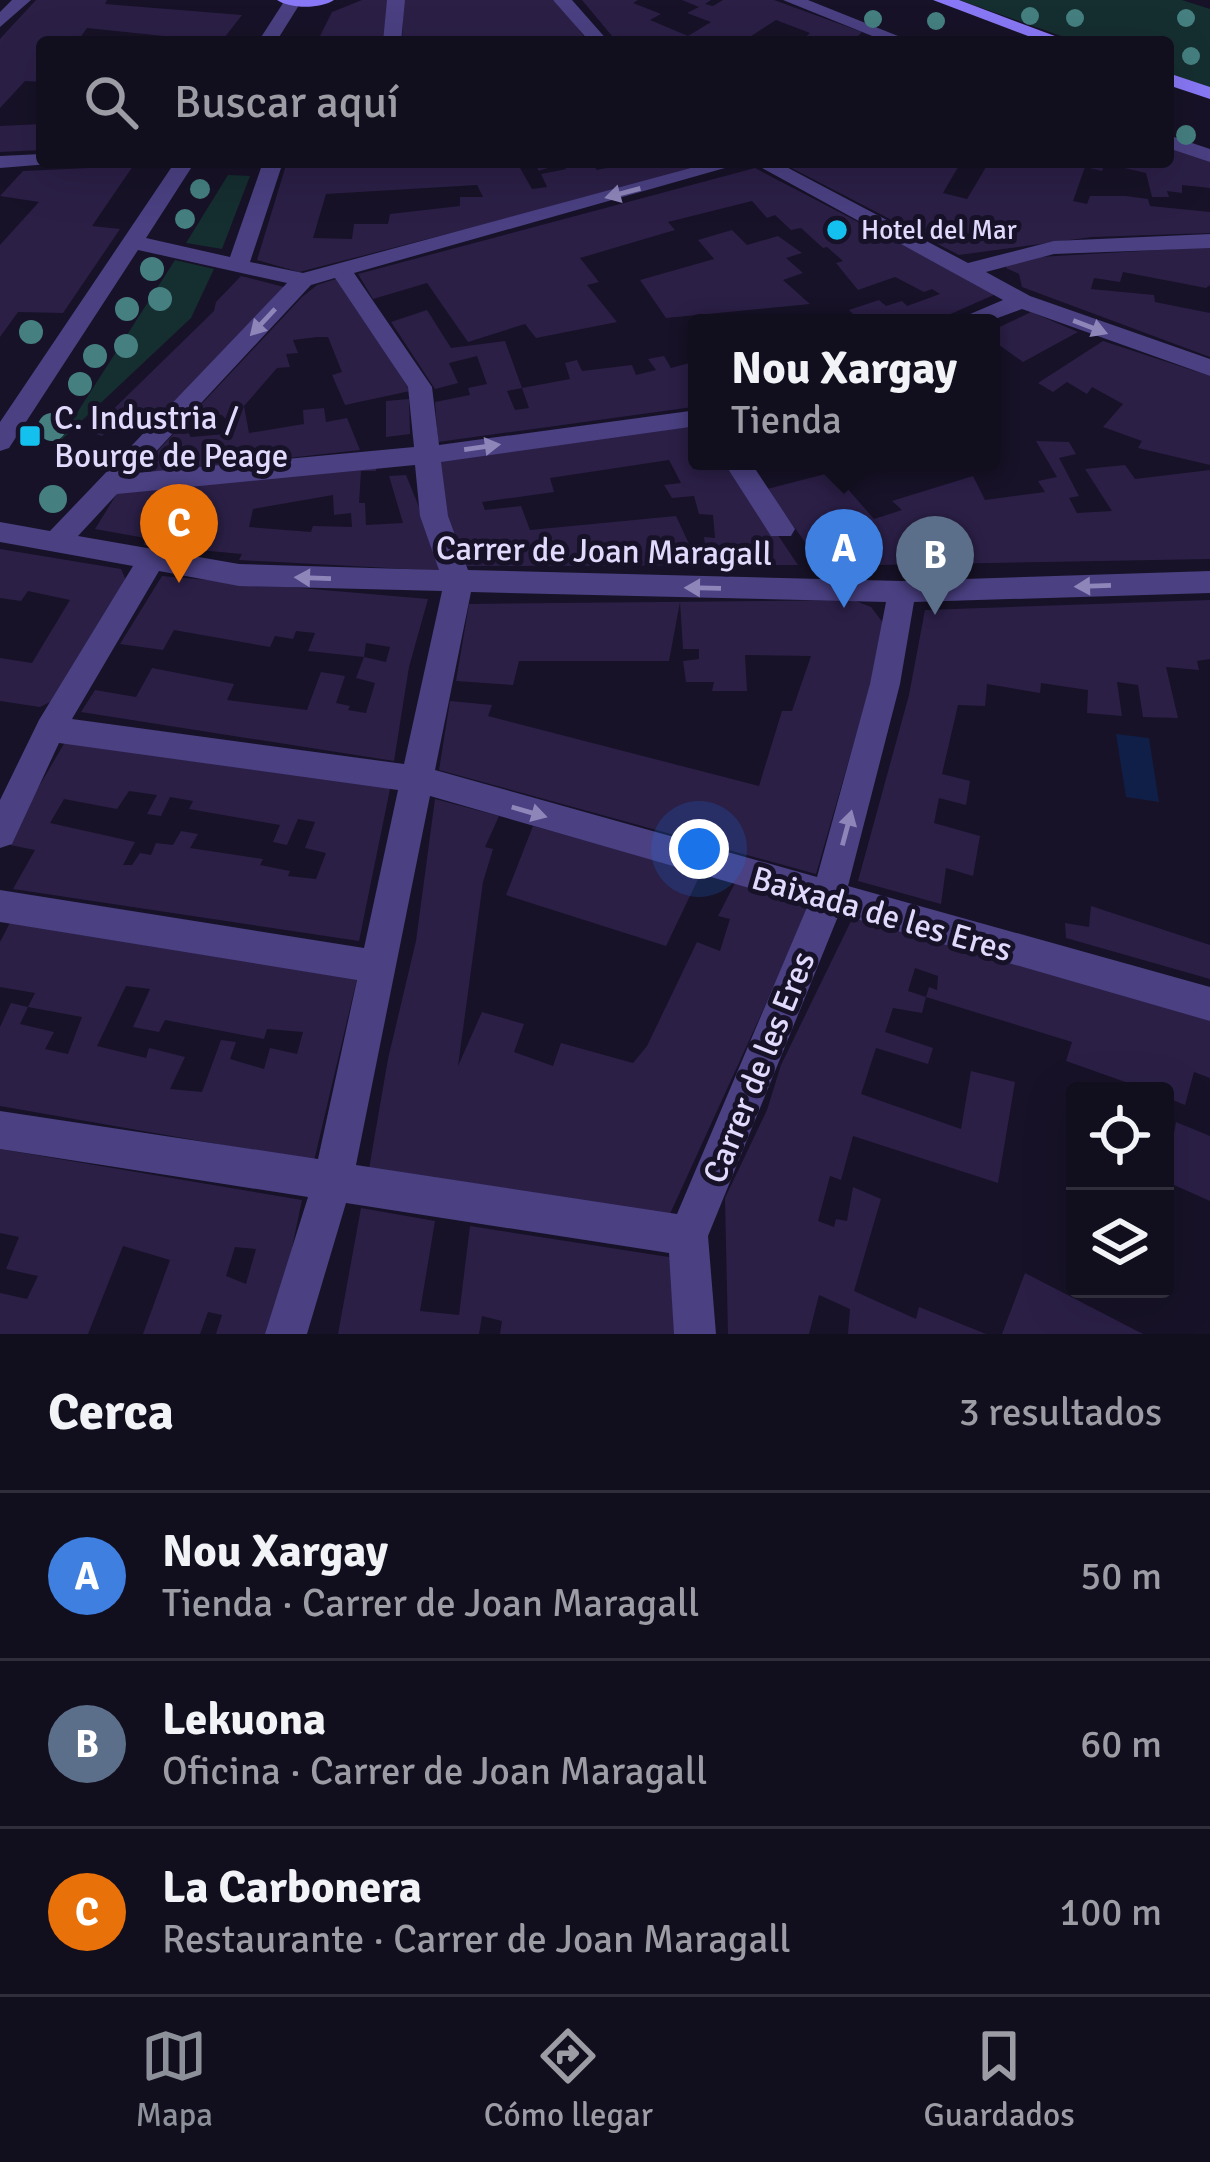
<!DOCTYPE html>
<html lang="es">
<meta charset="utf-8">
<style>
body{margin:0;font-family:Signika,sans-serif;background:#1e1c2a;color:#f1f3f6}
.controls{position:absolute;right:36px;bottom:36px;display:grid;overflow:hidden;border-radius:12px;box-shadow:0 12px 48px #0002}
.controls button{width:108px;height:108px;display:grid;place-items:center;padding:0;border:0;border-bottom:3px solid #302e3b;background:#110e1d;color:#f1f3f6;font:60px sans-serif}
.you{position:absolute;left:699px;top:849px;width:42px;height:42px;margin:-30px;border:9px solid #fff;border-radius:50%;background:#1a73e8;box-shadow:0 0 0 18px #1a73e833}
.badge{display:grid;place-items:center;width:78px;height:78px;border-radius:50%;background:#8c9099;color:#fff;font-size:39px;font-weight:700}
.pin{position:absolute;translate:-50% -99px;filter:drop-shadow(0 3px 6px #0008)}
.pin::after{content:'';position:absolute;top:63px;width:42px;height:36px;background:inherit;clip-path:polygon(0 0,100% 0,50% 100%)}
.popup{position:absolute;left:688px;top:314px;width:312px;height:156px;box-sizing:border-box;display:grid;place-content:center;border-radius:12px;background:#110e1d;filter:drop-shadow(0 3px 9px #0005);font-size:39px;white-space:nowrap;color:#9c9ca4}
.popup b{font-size:45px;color:#f1f3f6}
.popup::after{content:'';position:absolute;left:50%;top:100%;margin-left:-24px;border:24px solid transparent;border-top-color:#110e1d}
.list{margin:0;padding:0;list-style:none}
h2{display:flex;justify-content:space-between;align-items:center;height:156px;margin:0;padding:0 48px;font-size:51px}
h2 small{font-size:39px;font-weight:400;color:#9c9ca4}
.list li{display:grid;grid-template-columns:78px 1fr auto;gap:36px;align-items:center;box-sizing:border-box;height:168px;padding:0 48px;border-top:3px solid #302e3b}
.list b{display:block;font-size:45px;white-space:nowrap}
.list p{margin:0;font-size:39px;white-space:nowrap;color:#9c9ca4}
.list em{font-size:39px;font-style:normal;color:#9c9ca4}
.icon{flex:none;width:66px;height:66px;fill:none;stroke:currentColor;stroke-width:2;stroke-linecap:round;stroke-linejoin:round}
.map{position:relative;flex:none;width:1210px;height:1334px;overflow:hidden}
.search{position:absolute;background:#110e1d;box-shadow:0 12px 48px #0002;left:36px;right:36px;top:36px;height:132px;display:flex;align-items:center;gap:30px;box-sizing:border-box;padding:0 42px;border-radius:12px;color:#9c9ca4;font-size:45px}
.sheet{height:660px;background:#110e1d}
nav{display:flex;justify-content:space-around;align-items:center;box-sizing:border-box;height:168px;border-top:3px solid #302e3b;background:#110e1d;font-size:33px;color:#9c9ca4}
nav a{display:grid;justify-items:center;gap:6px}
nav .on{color:#8c9099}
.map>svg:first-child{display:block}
</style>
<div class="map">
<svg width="1210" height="1334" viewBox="0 0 1210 1334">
<rect width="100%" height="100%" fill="#171227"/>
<!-- green -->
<g fill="#152e30">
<path d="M959 0H1182L1210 9V88L1168 74V42H1078Z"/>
<path d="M228 175 250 176 222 249 186 243Z"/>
<path d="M175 260 214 269 191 318 57 444Z"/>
</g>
<!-- water -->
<path fill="#101f47" d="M1116 734 1149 738 1159 802 1126 797Z"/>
<!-- building -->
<g fill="#2b1f46" fill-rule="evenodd">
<path d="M36 0H107L105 4 242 15 221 42 87 28 77 42H42V82L25 81 0 108V39Z"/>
<path d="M362 0H389L385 42H317L332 12Z"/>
<path d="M404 0H552L561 4 588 42 402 41Z"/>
<path d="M582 0H638L633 3 661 14 650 20 688 36 711 22 687 13 699 7 682 0H711L705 4 713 6 723 0H774L862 32 852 42H800L810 33 776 20 742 42H617Z"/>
<path d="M42 124V150L0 152V126Z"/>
<path d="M1168 144 1210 160V188L1182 185V193L1167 191 1169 197H1152L1146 173 1107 164 1168 162Z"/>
<path d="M287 162H595L596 170 612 167 608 162H727L299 272 257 260ZM556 165 567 169 541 174 547 187 532 189 520 168 508 167 536 166 539 171ZM477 185 483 197H460V206L390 214 388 224H354L352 239 313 238 326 194Z"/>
<path d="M780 162H961L943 193 967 199 989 162H1105L1102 171 1085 167 1073 201 1087 204 1090 196H1126L1148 199 1150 206 1210 212V233L1092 237 959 255Z"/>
<path d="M133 166 92 226 120 229 63 313 18 312 0 337V245L39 202 0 196 23 171Z"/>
<path d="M755 168 996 294 930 323H849L858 319 849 310 879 300 886 306 902 301 907 306 940 294 932 289 924 292 895 277 858 290 836 263 843 261 827 247 823 248 801 228 791 230 775 215 767 218 752 201 668 222 675 230 580 258 599 282 587 285 617 322 536 338 525 324 468 342 427 283 373 299 358 274Z"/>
<path d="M732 230 747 245 778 236 802 253 786 258 803 273 783 280 810 304 666 318 640 280 714 259 698 240Z"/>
<path d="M1210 247V285L1206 288 1123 272 1120 282 1094 278 1091 289 1154 295 1155 302 1210 313V357L1022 287 1019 274 1006 268 1008 262 1022 258Z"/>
<path d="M241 276 288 288 149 433 114 423 102 436 90 432 214 311 216 302Z"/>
<path d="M339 278 410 391 345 405 332 375 342 372 328 337H317L293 340 298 353 286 354 290 367 277 368 244 406 249 433 304 424 303 410 324 408 326 422 347 418 360 450 145 474 142 469 150 459 302 297 317 285ZM222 415 232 426 225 434 191 437 187 431 203 416Z"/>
<path d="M427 310 451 348 505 341 522 388 507 391 515 410 529 408 522 388 570 379 565 363 577 360 582 371 632 365 636 375 656 370 648 359 664 356 671 368 697 361V410L693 407 438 442 435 402 470 395 468 388 487 384 477 356 449 363 458 383 435 389 391 322Z"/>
<path d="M1031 312 1078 332 1023 362 995 342 991 343V331Z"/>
<path d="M1103 341 1210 376V465L1138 448 1142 441 1103 427 1123 404 1092 387 1087 394 1067 382 1053 392 1038 383Z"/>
<path d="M409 399 410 434 386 437V401Z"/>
<path d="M697 424V458L689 460 693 469 730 464 798 565 467 566 443 506 439 459ZM669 460 681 483 664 485 672 498 694 496 699 514 713 515 715 538 704 537 705 544 690 546 676 516 530 530 521 506 485 510 482 502 554 492 550 478Z"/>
<path d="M1036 441 1069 442 1076 454 1059 458 1079 496 1069 498 1077 513 1112 511 1085 469 1125 465 1135 479 1210 470V559L822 566 767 489 833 472 874 519 902 510 892 501 973 476 985 500 1045 492 1038 481 1057 477Z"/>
<path d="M377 464 376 471H361L359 503H365L366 525 403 523 389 476 406 475 445 571 239 560 242 554 144 545 145 538 95 529 118 492ZM333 495 334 515 351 513 352 527 313 526 311 532 249 527 253 509Z"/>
<path d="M0 549 121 569 128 585 62 696 40 707 0 701V658L32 663 70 600 28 591 21 601 0 598Z"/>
<path d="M162 576 428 599 409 667 394 761 81 712 95 690 136 697 152 668 234 684 227 700 307 710 321 672 345 676 336 703 350 706 348 710 366 713 375 683 356 678 364 657 386 662 390 647 366 643 364 657 308 651 315 633 296 631 293 639 275 636 270 647 174 630 163 650 120 644Z"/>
<path d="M853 600 871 607 887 628 816 874 439 770 450 701 492 705 488 716 759 786 782 711H792L811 656 745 655 747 691H712L714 682H686L683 661 699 659V649H683L680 602 669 661H519L513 685 456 681 469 604Z"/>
<path d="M1210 600V659L1197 661 1199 670 1166 667 1178 718 1143 717 1138 685 1117 682 1122 716 1087 713 1088 690 1041 683 1040 693 987 684 985 706 958 705 942 774 970 781 966 805 939 798 934 823 980 836 973 876 946 868 941 904 858 881 909 695 925 610Z"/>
<path d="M68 737 391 784 359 941 13 889 35 850 5 844ZM129 791 157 795 147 814 161 816 170 797 193 801 189 809 280 825 273 842 287 845 298 819 315 822 305 848 326 853 316 879 288 876 290 871 260 865 263 859 190 848 198 834 181 831 173 845 156 843 151 855 140 853 132 865H123L135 842 50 823 64 799 117 809Z"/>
<path d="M435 799 499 816 485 847 493 849 483 882 458 1066 482 1012 524 1024 514 1052 553 1066 561 1043 633 1063 647 1046 697 942 720 951 730 919 718 916 735 883 811 905 669 1216 369 1169 388 1059 416 941Z"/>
<path d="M533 826 701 873 666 946 506 895Z"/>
<path d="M1091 906 1210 945V979L1066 938 1065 923 1089 927Z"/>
<path d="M13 917 359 970 314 1161 0 1106V1027L11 1003 28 1007 20 1024 54 1032 45 1049 68 1054 82 1017 28 1007 35 993 0 987V942ZM126 986 150 989 133 1027 159 1032 165 1020 264 1039 267 1029 303 1032 297 1054 270 1048 264 1069 230 1059 236 1042 221 1040 202 1092 170 1089 185 1057 149 1048 146 1058 97 1046Z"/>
<path d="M853 917 1210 1017V1078L1194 1072 1185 1105 1165 1097V1091H1151L1066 1061 1072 1042 926 997 922 1013 893 1008 885 1032 933 1048 928 1064 876 1048 861 1094 961 1129 971 1071 1015 1082 998 1183 853 1136 841 1180 830 1176 818 1221 834 1227 836 1219 847 1221 853 1187 881 1199 854 1291 916 1319 919 1307 986 1334H848L850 1309 819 1295 809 1334H728L725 1198 767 1110 781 1065ZM915 968 938 976 937 990 929 987 926 997 908 991Z"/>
<path d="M1176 1122 1210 1136V1201L1165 1181V1142L1172 1145Z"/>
<path d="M0 1149 302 1200 274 1334H216L222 1315 208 1312 200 1334H143L170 1260 123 1246 88 1334H0V1293L27 1299 38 1276 6 1269 19 1237 0 1233ZM235 1247 256 1249 246 1284 226 1276Z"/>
<path d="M361 1208 435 1221 420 1311 459 1315 470 1226 675 1258 679 1334H500L502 1321 482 1316 479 1334H338Z"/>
<path d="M1025 1273 1143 1334H1002Z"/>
</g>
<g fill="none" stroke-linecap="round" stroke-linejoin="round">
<!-- street -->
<g fill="#4a4082" fill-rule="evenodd">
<path d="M12 0H31L0 27V12Z"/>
<path d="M285 0 301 2 276 42H258Z"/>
<path d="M387 0H405L401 42H383Z"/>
<path d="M553 0H572L609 42H590Z"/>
<path d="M783 0H808L913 42H887Z"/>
<path d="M1168 135 1210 149V162L1168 148Z"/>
<path d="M42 154V162L49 164 0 168V156Z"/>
<path d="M175 162H195L146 238 230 257 263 162H283L250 262 303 273 713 162H746L354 273 432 387 439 445 697 410V426L441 462 448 516 468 570 902 581 1210 571V593L914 602 900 684 848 886 1210 987V1021L839 914 708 1236 716 1334H674L669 1253 346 1203 307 1334H265L308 1197 0 1149V1111L318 1159 357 980 0 922V890L364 948 398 790 59 743 12 844 0 848V800L39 720 133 566 0 542V522L50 531 287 283 138 250 9 448 0 451V422ZM335 278 408 387 414 447 136 473 311 285ZM415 465 420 516 439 570 239 564 78 536 117 494ZM159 571 239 586 442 591 404 764 72 719ZM471 592 886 602 870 684 817 877 435 770ZM430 796 808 905 677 1214 356 1165Z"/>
<path d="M751 162H777L968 263 1054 241 1210 234V248L1054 254 986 272 1030 296 1210 359V376L1022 309 984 323H949L1003 300Z"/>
<path d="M723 461H750L795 529 791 536H771Z"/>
</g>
<!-- secondary -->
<g fill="#8878f5" fill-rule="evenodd">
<path d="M277 0H334C321 9 290 9 277 0Z"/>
<path d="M933 0H959L1071 42H1044Z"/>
<path d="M1168 73 1210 87V99L1168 85Z"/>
</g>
</g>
<!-- trees -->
<g fill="#457f80">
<circle cx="1030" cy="16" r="9"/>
<circle cx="1075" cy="18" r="9"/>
<circle cx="1186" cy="18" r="9"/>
<circle cx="873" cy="19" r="9"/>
<circle cx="936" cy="21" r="9"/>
<circle cx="1191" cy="56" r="9"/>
<circle cx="1186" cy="135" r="10"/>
<circle cx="200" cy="189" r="10"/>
<circle cx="185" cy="219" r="10"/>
<circle cx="152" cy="269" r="12"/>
<circle cx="160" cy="299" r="12"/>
<circle cx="127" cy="309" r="12"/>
<circle cx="31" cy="332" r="12"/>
<circle cx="126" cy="346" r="12"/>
<circle cx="95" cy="356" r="12"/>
<circle cx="80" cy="384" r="12"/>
<circle cx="52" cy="427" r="14"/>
<circle cx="53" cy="499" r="14"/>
</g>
<!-- one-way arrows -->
<defs><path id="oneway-solid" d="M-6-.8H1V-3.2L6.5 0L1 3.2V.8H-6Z" transform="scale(3)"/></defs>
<g fill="#8e85b9">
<use href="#oneway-solid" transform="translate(623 193) rotate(165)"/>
<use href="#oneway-solid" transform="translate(263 322) rotate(133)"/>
<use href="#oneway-solid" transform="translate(1090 327) rotate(21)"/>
<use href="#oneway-solid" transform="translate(482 447) rotate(-8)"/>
<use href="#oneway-solid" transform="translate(313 578) rotate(-178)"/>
<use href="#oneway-solid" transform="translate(1093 586) rotate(178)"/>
<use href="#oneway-solid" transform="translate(703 588) rotate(-179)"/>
<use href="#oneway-solid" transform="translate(529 812) rotate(16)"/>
<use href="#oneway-solid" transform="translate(847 828) rotate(-75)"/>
</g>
<!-- markers -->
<g fill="#14c1ee" stroke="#171227" stroke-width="4.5">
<circle cx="837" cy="230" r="12"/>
<rect x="18" y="424" width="24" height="24" rx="6"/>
</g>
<g text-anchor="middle" stroke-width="10" stroke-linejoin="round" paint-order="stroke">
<!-- far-poi labels -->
<g font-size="27" fill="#e1dafc" stroke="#171227" text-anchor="start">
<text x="861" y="239">Hotel del Mar</text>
</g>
<!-- poi labels -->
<g font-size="33" fill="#e1dafc" stroke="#171227" text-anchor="start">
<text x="54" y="429">C. Industria /<tspan x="54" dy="38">Bourge de Peage</tspan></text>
</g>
<!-- street labels -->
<g font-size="33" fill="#e1dafc" stroke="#171227">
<text transform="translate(604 550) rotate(1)" y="12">Carrer de Joan Maragall</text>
<text transform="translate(882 913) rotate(16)" y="12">Baixada de les Eres</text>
<text transform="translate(758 1067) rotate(-68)" y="12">Carrer de les Eres</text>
</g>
</g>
</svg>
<div class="controls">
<button><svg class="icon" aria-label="locate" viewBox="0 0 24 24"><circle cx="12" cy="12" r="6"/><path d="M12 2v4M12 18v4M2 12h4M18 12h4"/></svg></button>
<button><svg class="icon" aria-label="layers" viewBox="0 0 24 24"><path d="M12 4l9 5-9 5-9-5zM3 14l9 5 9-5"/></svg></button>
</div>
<div class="you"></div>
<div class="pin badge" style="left:844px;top:608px;background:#3f7fe0">A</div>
<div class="popup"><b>Nou Xargay</b>Tienda</div>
<div class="pin badge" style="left:935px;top:615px;background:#5c6f8a">B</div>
<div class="pin badge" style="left:179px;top:583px;background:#e8710a">C</div>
<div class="search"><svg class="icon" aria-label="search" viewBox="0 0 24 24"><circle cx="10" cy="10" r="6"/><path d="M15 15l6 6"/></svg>Buscar aquí</div>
</div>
<section class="sheet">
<h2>Cerca<small>3 resultados</small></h2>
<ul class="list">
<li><span class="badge" style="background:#3f7fe0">A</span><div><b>Nou Xargay</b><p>Tienda · Carrer de Joan Maragall</p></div><em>50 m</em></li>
<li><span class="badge" style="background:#5c6f8a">B</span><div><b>Lekuona</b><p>Oficina · Carrer de Joan Maragall</p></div><em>60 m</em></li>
<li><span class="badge" style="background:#e8710a">C</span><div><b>La Carbonera</b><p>Restaurante · Carrer de Joan Maragall</p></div><em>100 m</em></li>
</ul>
</section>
<nav>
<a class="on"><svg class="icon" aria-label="map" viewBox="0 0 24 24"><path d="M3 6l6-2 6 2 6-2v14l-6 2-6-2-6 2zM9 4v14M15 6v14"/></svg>Mapa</a>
<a><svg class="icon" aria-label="directions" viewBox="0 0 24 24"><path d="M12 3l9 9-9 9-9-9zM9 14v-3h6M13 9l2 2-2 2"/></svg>Cómo llegar</a>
<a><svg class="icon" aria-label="saved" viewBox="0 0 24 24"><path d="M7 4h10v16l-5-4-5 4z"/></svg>Guardados</a>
</nav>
